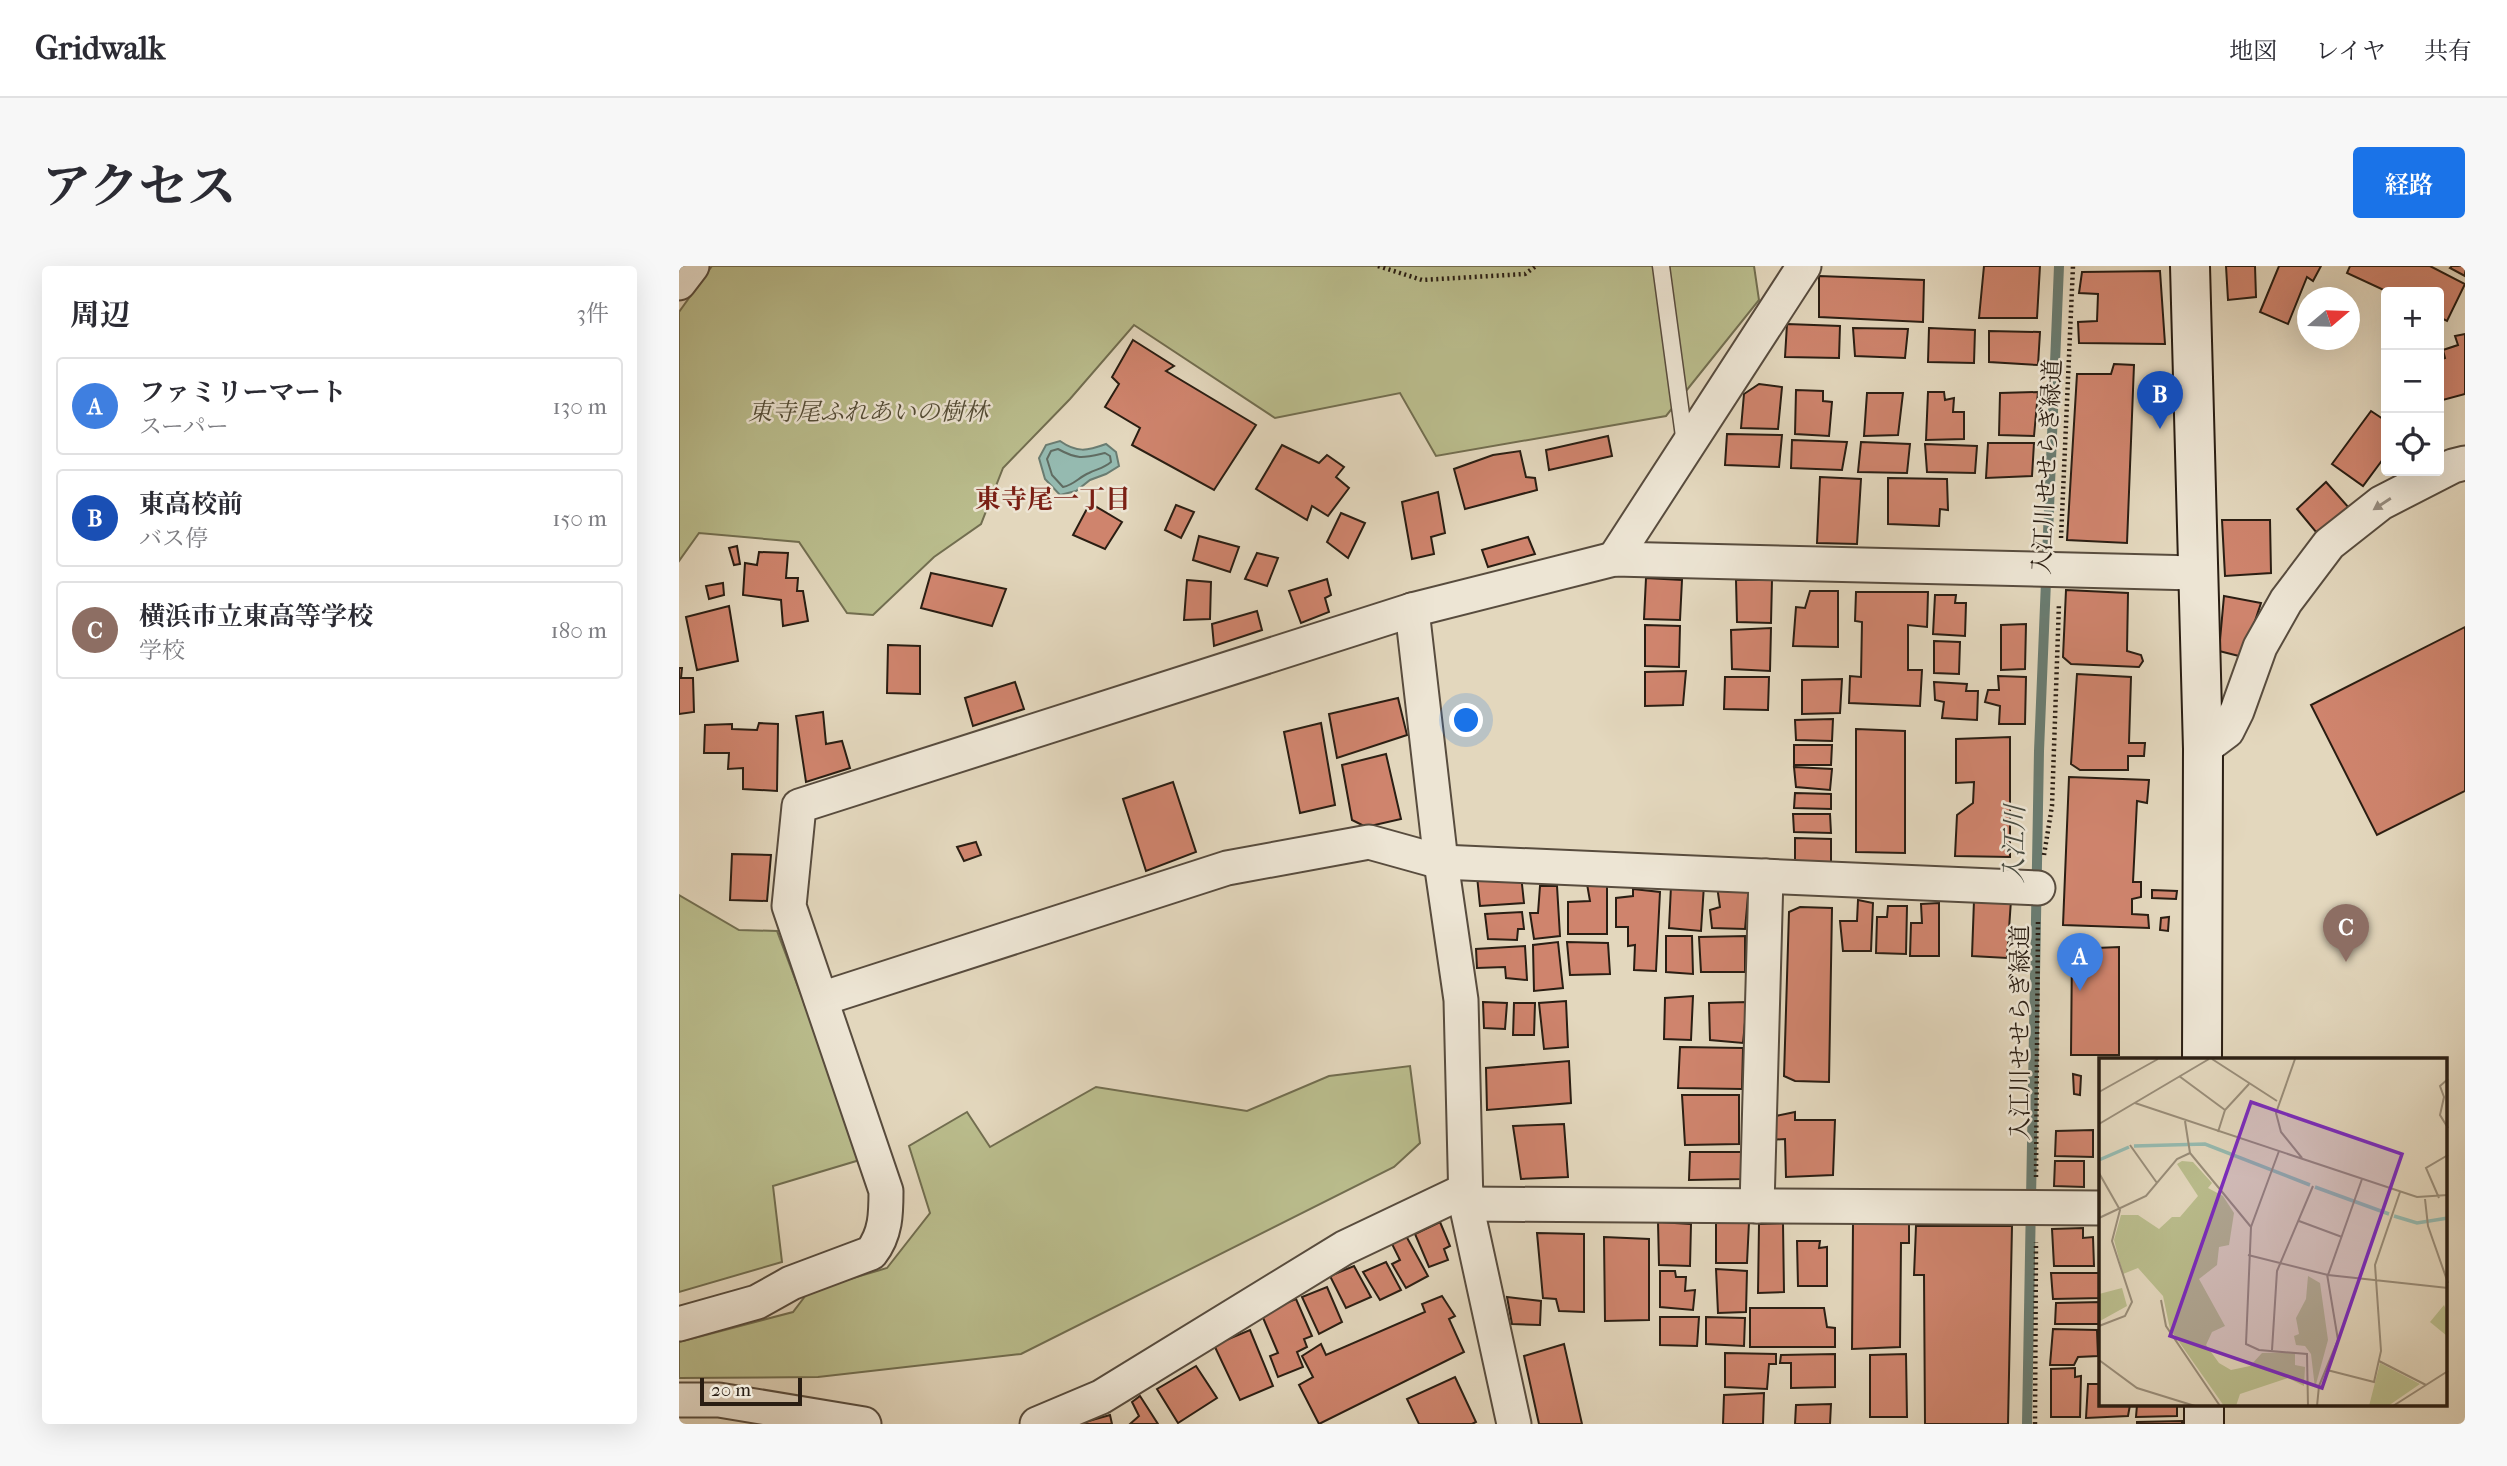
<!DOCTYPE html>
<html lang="ja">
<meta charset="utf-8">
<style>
body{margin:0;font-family:"IM FELL French Canon","Noto Serif JP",serif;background:#f7f7f7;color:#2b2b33}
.controls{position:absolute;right:21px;top:21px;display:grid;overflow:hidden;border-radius:7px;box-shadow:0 7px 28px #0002}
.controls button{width:63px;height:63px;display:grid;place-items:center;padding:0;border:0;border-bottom:2px solid #e1e1e2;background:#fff;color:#2b2b33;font:35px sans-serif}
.compass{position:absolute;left:1618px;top:21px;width:63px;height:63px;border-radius:50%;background:#fff;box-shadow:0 7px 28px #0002;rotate:71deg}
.scale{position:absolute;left:21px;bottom:18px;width:102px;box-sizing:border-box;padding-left:7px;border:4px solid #2a1e13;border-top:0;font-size:19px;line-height:24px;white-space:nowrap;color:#2a1e13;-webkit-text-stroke:5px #ede5d4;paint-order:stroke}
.you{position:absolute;left:788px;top:455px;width:24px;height:24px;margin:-18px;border:5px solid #fff;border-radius:50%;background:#1a73e8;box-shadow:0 0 0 10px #1a73e833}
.badge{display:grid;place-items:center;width:46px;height:46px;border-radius:50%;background:#1a73e8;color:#fff;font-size:23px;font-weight:700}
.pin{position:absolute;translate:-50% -58px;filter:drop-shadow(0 2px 4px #0008)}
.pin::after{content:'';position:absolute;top:37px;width:24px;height:21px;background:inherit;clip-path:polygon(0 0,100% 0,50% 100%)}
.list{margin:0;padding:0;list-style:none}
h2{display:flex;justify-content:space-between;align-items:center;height:91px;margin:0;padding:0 28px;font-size:30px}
h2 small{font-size:23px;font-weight:400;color:#7c7c81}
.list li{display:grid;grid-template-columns:46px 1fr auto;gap:21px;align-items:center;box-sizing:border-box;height:98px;margin:0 14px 14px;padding:0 14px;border:2px solid #e1e1e2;border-radius:7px}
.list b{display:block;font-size:26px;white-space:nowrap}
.list p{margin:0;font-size:23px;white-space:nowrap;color:#7c7c81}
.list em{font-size:23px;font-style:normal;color:#7c7c81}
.icon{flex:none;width:38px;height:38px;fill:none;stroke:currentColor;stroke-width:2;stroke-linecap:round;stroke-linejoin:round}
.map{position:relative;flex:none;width:1786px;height:1158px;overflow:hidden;border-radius:7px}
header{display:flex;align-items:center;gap:42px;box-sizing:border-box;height:98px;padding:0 35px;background:#fff;border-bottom:2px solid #e1e1e2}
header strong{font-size:33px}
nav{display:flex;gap:38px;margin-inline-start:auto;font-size:24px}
.intro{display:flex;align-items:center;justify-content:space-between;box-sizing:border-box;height:168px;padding:0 42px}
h1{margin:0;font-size:49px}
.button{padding:18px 32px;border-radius:7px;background:#1a73e8;color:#fff;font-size:24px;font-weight:700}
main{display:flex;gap:42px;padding:0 42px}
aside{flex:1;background:#fff;border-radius:7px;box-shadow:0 7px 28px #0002}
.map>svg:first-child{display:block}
</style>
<header>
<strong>Gridwalk</strong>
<nav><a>地図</a><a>レイヤ</a><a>共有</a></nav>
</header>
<div class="intro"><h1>アクセス</h1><a class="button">経路</a></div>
<main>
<aside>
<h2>周辺<small>3件</small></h2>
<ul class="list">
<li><span class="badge" style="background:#3f7fe0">A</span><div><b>ファミリーマート</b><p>スーパー</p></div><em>130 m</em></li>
<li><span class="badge" style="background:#1a4fb4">B</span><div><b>東高校前</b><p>バス停</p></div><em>150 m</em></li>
<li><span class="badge" style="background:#8d6e63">C</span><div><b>横浜市立東高等学校</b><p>学校</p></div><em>180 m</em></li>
</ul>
</aside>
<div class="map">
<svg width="1786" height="1158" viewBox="0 0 1786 1158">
<rect width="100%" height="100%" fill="#e3d7bd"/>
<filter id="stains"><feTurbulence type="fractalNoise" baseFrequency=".00286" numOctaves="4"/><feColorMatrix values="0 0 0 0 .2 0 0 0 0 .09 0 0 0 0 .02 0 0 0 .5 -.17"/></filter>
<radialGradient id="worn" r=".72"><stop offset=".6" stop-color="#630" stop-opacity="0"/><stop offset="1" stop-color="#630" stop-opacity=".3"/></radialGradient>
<!-- green -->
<g fill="#babd8d" stroke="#726e50" stroke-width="2">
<path d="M33 0H1075L1080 34 987 150 757 190 721 127 596 152 455 59 391 133 324 202 302 258 255 291 194 349 168 347 120 276 20 267 0 295V46Z"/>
<path d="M0 629 60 664 98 665 184 893 94 920 103 996 0 1026Z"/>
<path d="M731 800 741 877 715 901 342 1088 139 1111 0 1112V1076L114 1046 130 1025 208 1002 251 947 230 880 288 846 311 881 417 821 568 845 650 810Z"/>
</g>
<!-- water -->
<path fill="#95bab0" stroke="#6a7c71" stroke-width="2" d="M381 175C398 187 408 185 427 178L437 186 440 200 427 208 411 214 397 225 381 229 366 213 360 192 367 179Z"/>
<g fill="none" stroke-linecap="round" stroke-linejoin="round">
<!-- shore -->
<path stroke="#606c62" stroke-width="2" d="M379 183C399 194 404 192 426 187L431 190 432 196C425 202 418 203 410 207 400 211 395 219 384 221L373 209 368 193 372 185Z"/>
<!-- stream -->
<path stroke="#6a7c71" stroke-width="10" d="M1348 1158 1360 485 1380 0"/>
</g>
<!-- building -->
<g fill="#cf846d" stroke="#2a1e13" stroke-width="2">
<path d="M1305 0H1361L1358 52H1300Z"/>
<path d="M1547 0H1576L1577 31 1549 34Z"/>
<path d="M1600 0H1642L1634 15 1628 11 1609 58 1581 46Z"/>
<path d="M1671 0H1751L1786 18 1768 55 1760 51V26H1709L1668 7Z"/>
<path d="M1773 0H1786V10L1771 2Z"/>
<path d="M1481 5 1486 78 1400 77 1399 56 1418 55 1419 28 1400 27 1403 6Z"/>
<path d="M1140 10 1245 14 1244 56 1140 51Z"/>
<path d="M1108 58 1161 60 1160 92 1106 91Z"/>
<path d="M1174 62 1229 63 1226 92 1176 90Z"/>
<path d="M1250 62 1296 64 1295 97 1249 96Z"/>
<path d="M1310 65 1361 66 1359 99 1310 96Z"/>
<path d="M1786 68V128L1760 135V94L1766 92 1764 84 1779 79 1776 70Z"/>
<path d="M454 74 495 100 487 105 577 159 535 224 453 179 461 162 426 141 440 118 433 111Z"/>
<path d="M1435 98 1455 99 1448 277 1388 274 1398 108H1432Z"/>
<path d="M1080 118 1103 121 1099 163 1062 162 1065 128Z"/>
<path d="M1117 124 1144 125V135L1153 136 1150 170 1116 168Z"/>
<path d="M1249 126H1265L1266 134 1275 132 1274 146H1285V173L1247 174Z"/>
<path d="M1359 126 1355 170 1320 169 1321 127Z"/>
<path d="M1188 127H1224L1219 169 1185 170Z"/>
<path d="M1692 145 1707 155V189L1684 220 1653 198Z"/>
<path d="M1048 168 1103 169 1100 201 1046 199Z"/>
<path d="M929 170 933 190 870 204 867 184Z"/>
<path d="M1113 174 1168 176 1163 204 1112 202Z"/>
<path d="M1182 176 1231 178 1228 207 1179 206Z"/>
<path d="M1309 177H1355L1353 210 1307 212Z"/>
<path d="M1246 178 1298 180 1296 207 1248 206Z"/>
<path d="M603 179 640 197 648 189 665 201 657 211 670 222 649 250 633 240 628 254 577 223Z"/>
<path d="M841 185 847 211 856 212 858 224 786 243 775 203 814 189Z"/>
<path d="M1141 211 1182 213 1178 278 1138 277Z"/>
<path d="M1209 212 1268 213 1269 244 1261 243 1260 260 1209 258Z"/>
<path d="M1647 216 1671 243 1637 266 1618 243Z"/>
<path d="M759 226 766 267 752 271 755 288 733 293 723 236Z"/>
<path d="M411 237 443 256 426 283 394 269Z"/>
<path d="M497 239 515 246 502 272 486 264Z"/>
<path d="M662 247 686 257 669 292 648 276Z"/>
<path d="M1543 254H1591L1592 307 1546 310Z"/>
<path d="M520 270 560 281 551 306 514 294Z"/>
<path d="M849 271 856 288 809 301 803 284Z"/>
<path d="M58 280 61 298 55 299 50 282Z"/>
<path d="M80 286 109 287 107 312H119L118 325H124L129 355 104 360 102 334 64 329 66 297 78 299Z"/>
<path d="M578 287 599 292 588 320 566 313Z"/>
<path d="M252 307 327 323 313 360 242 342Z"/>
<path d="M967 312 1003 314 1001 354 965 353Z"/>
<path d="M648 313 652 329 646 332 650 346 622 357 610 325Z"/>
<path d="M508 314 532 316 531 353 505 354Z"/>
<path d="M1057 314H1093L1092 357 1058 356Z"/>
<path d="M44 317 45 329 30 333 27 320Z"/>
<path d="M1387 324 1449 327 1448 385 1462 389 1464 395 1460 401 1392 398 1384 391Z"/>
<path d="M1131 325H1159V381L1114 380 1117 341 1126 342Z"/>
<path d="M1177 326H1249L1248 361 1229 359V404H1243L1241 440 1170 437 1171 410 1182 411 1183 356 1176 355Z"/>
<path d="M1256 329H1277L1276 337H1287L1286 370 1254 368Z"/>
<path d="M1545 330 1582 337 1564 391 1540 385Z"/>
<path d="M50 340 59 395 18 404 7 351Z"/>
<path d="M578 345 583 364 535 380 533 358Z"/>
<path d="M1347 358 1346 403 1322 404V359Z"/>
<path d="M966 359 1001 360 1000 401 966 400Z"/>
<path d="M1786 361V525L1698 569 1632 439Z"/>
<path d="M1092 362 1091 405 1053 403 1052 364Z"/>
<path d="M1255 375 1281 376 1280 408 1255 407Z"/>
<path d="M209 379 241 380V428L208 427Z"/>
<path d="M0 402H3L2 412H14L15 446 0 448Z"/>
<path d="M1007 405 1004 439 966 440V406Z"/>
<path d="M1398 408 1452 411 1450 477H1466L1465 490H1449V504H1401L1392 498Z"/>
<path d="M1319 410 1347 411 1346 458H1320L1321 440 1306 436 1309 424H1320Z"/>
<path d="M1046 411H1090L1089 444 1045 443Z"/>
<path d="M1163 413 1161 447 1123 448V414Z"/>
<path d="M336 416 345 443 294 460 286 432Z"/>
<path d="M1255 416 1288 418 1287 425H1299L1298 454 1263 452 1265 436 1256 434Z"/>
<path d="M719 432 728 469 658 492 650 448Z"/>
<path d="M144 446 147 478 163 475 171 502 127 516 117 450Z"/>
<path d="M1154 453 1153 475 1117 474 1116 454Z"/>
<path d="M80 457 99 458 98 525 64 523V502L49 503 50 487H25L26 459 53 458V463L78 464Z"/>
<path d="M642 457 656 539 621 547 605 466Z"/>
<path d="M1177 463 1226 465V587L1177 586Z"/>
<path d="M1331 471V591L1276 590 1278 549 1294 537 1295 516 1277 517V473Z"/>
<path d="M1115 479H1153L1152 499H1115Z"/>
<path d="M707 488 722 553 687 561 673 554 663 499Z"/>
<path d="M1115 501 1153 503 1151 524 1117 521Z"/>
<path d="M1390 511 1470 514 1468 537 1458 535 1454 616H1462V631L1453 633V648L1469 649 1470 662 1384 659Z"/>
<path d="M494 516 517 586 467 605 444 533Z"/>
<path d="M1116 527 1152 528V543L1115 542Z"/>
<path d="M1114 548H1151L1152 567 1115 566Z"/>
<path d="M1116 572 1152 573V597L1116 595Z"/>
<path d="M297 576 302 589 285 595 278 581Z"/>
<path d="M53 588 92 589 88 635 51 634Z"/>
<path d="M842 609 845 637 801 640 798 610Z"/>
<path d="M908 618H928V668H889V636L911 635Z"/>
<path d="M1025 619 1022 665 990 662 992 620Z"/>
<path d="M1070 619 1066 663 1033 662 1031 644 1041 641 1038 620Z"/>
<path d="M861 620H878L881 670 855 673 851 647H859Z"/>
<path d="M954 623 981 626 977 705 955 704 956 679 949 680V661H937V632L954 630Z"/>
<path d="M1473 624 1498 625 1497 633 1473 632Z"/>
<path d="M1179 634 1194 637 1192 685H1164L1161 655H1178Z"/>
<path d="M1295 634H1332L1328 692 1293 690Z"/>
<path d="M1260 637V690H1231L1232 657H1243L1242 638Z"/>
<path d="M1209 640H1228L1227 688 1197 687 1198 651H1208Z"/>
<path d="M1121 641 1153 642 1150 816 1116 815 1105 810 1110 646Z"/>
<path d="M843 646 845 663H839L838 674 809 673 806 648Z"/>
<path d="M1490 651 1489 665 1481 664 1482 652Z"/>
<path d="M987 670H1013L1014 708 987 706Z"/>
<path d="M1066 670V706H1022L1020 671Z"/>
<path d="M879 676 884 722 855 725 854 679Z"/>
<path d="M888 676 929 677 931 708 891 709Z"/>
<path d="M846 680 848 714 827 712 826 701 798 702 797 683Z"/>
<path d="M1440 681V789H1392L1393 683Z"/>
<path d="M1014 730 1012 774 985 773 986 732Z"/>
<path d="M887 735 889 781 865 783 860 737Z"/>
<path d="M804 736 828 737 826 763 805 762Z"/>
<path d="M1068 736 1064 777 1031 774 1030 737Z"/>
<path d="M835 737H856L855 769H834Z"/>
<path d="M1001 781 1064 782 1063 823 999 822Z"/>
<path d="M890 795 892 837 808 844 807 802Z"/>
<path d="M1394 808 1402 810 1401 829 1395 828Z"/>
<path d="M1003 829H1060V878L1006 879Z"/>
<path d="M1116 846V854H1156L1154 909 1107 911 1106 873 1092 874V851Z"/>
<path d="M885 858 889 911 842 913 834 860Z"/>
<path d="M1414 864V891L1376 890 1377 865Z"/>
<path d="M1011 886H1067L1065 913 1010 914Z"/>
<path d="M1376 895H1405V921L1375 920Z"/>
<path d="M1037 955 1070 956 1068 997H1037Z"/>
<path d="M761 956 771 980 765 983 769 994 750 1001 736 968Z"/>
<path d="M979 956 1012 958 1011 1000 980 999Z"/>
<path d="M1174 956 1230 957V977H1222L1221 1081 1173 1083Z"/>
<path d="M1104 957 1105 1026 1079 1027 1080 958Z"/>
<path d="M1237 960H1333L1329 1158H1246L1245 1009H1235Z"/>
<path d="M1404 962V972L1414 971 1415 1000H1375L1373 963Z"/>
<path d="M858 967 905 968V1046L880 1045 877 1033 864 1032Z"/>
<path d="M726 968 749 1010 727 1022 713 998 721 994 712 976Z"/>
<path d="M925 971 970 973V1054L926 1055Z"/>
<path d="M1118 975H1141L1140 982 1148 981V1020H1119Z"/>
<path d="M707 996 722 1024 701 1034 684 1006Z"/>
<path d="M675 1000 692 1031 667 1042 651 1010Z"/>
<path d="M1037 1003 1068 1005 1067 1046 1039 1047Z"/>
<path d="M981 1005H996L997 1011H1007L1006 1025 1016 1024 1014 1044 981 1041Z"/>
<path d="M1372 1007H1420L1422 1032 1374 1033Z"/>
<path d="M648 1021 663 1056 640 1068 623 1031Z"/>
<path d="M763 1030 776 1050 770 1053 785 1086 640 1158 620 1119 634 1111 623 1090 642 1078 647 1089 746 1046 743 1038Z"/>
<path d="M828 1031 862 1035 861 1059 833 1058Z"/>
<path d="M617 1033 633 1070 625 1073 628 1081 618 1086 624 1101 599 1111 591 1090 599 1087 582 1047Z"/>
<path d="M1422 1036V1058H1376L1377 1037Z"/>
<path d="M1071 1042H1145L1148 1061 1156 1062V1081H1071Z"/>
<path d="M981 1051H1020L1018 1080 981 1079Z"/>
<path d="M1027 1051 1066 1052 1065 1080 1027 1078Z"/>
<path d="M1374 1063 1418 1064 1419 1090 1399 1091 1395 1099H1371Z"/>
<path d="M571 1064 594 1120 561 1134 535 1079Z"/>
<path d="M885 1078 903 1158H860L845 1090Z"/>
<path d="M1046 1087 1097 1088V1098H1090L1088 1123 1046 1121Z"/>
<path d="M1156 1088V1121L1112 1122V1097H1101L1102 1089Z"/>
<path d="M1227 1088 1228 1151H1191V1089Z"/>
<path d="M517 1100 538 1132 499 1157 478 1123Z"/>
<path d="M1396 1102V1111L1402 1110 1401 1151H1372V1103Z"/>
<path d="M776 1111 797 1156 793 1158H740L728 1133Z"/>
<path d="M1409 1118H1422V1139H1451L1449 1150 1407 1152Z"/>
<path d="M1085 1127 1084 1158H1044L1045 1129Z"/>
<path d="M461 1130 479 1158H451L460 1150 453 1136Z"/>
<path d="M1152 1138 1151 1158H1116L1117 1139Z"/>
<path d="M1458 1139H1498V1150L1457 1151Z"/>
<path d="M431 1149 433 1158H399Z"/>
<path d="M1503 1155V1158H1458V1156Z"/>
</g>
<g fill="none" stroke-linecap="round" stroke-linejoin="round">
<!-- lane casing -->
<g stroke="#584c3e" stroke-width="19">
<path id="lane" d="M982 0 1006 178"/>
</g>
<!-- street casing -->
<g stroke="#584c3e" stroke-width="37">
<g id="street">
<path d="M0 17 13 0"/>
<path d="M935 293 1125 0"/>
<path d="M733 344 762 596 782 734 787 938 835 1158"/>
<path d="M1524 483 1548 465 1558 445 1581 381 1607 335 1650 278 1702 237 1774 200 1786 197"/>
<path d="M142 733 548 602 690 576 762 596 1359 622"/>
<path d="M787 938 1422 942"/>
<path d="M1078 940 1087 610"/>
<path d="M0 1058 78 1036 112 1017 192 987C207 968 207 947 207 925L110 640 120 540 733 344 935 293 1517 307"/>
<path d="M0 1134H40L185 1158"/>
<path d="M358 1158 422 1131 665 982 787 924"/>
</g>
</g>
<!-- secondary casing -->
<g stroke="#2a1e13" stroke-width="42">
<g id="secondary">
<path d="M1511 0 1524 483 1523 794"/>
<path d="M1525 1139V1158"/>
</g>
</g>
<!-- path -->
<g stroke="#2a1e13" stroke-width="4.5" stroke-dasharray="2 3.5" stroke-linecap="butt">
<path d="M699 0 743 14 846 8 857 0"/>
<path d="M1382 272 1394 0"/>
<path d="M1365 589 1373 540 1380 337"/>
<path d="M1357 911 1359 654"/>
<path d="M1356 1158 1357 976"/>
</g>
<!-- lane -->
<use href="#lane" stroke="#ede5d4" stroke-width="16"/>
<!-- street -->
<use href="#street" stroke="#ede5d4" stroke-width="33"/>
<!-- secondary -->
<use href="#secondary" stroke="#ede5d4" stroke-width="38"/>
</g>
<!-- one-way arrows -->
<defs><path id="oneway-solid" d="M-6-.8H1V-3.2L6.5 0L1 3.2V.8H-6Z" transform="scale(1.75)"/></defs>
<use fill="#958b7d" href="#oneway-solid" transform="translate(1703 238) rotate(147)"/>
<g text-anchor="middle" stroke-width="5" stroke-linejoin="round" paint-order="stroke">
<!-- park labels -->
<g font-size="24" font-style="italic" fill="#554e38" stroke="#ede5d4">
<text x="189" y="154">東寺尾ふれあいの樹林</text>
</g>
<!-- street labels -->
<g font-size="24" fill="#2a1e13" stroke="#ede5d4">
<text transform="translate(1368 201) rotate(-87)" y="8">入江川せせらぎ緑道</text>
<text transform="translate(1341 767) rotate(-90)" y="8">入江川せせらぎ緑道</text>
</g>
<!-- neighbourhood labels -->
<g font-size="26" font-weight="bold" fill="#7a1f14" stroke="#ede5d4">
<text x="374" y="242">東寺尾一丁目</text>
</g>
<!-- water labels -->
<g font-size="26" font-style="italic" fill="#4a4d42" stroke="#ede5d4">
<text transform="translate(1335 578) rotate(-89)" y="9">入江川</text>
</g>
</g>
<!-- overview -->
<g transform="translate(1420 792)">
<rect width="348" height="348" fill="#e3d7bd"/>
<path d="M83 103 94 104 113 125 109 130 124 138 135 155 130 187 120 189 118 207 100 221 126 268 113 274 107 287 120 305 132 312 151 308 163 295 196 294V307L206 309 205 328 189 320 141 336 137 348H125L71 271 64 238 39 210 24 216 15 182 22 157H39L60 171 73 159H81L99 138 78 106ZM209 218 221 225 229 282 216 330 212 296 206 288 197 287 195 278 200 276 197 260 207 241ZM23 230 28 248 1 263 0 236ZM345 247 348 254V278L331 264ZM281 305 321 326 289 348H270Z" fill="#babd8d"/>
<path fill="none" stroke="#95bab0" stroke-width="3.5" d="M35 88 106 86 211 127M0 102 30 89M216 129 290 156M295 158 318 165 349 160"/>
<path fill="none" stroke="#998d79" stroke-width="2" d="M113 1 178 43M196 1 177 55 182 74 203 100M80 18 126 52M349 21 341 28 345 39 341 57 349 70M0 34 59 1M36 45 318 139 349 137M86 63 91 95 152 169M0 66 110 1M119 74 126 52 150 26M31 87 58 125M180 93 152 169 147 286 160 292 208 296 209 348M0 115 21 152 13 183 33 244 26 258 0 268M340 140 327 110 349 97M326 141 329 168 349 225M0 160 47 138 78 101 91 95M200 163 243 179M149 197 229 217 349 230M229 217 263 121M62 242 67 268 121 348M173 292 178 213 214 128M0 302 38 330 96 348M280 303 327 327M228 312 275 324 282 293 276 207 301 134M218 348 220 328 239 282 228 216M294 348 349 313"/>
<path fill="#7b2cbf" fill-opacity="0.15" stroke="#7b2cbf" stroke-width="3.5" d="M152 44 303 96 223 330 71 278Z"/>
<rect width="348" height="348" fill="none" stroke="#2a1e13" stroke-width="3.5"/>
</g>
<rect width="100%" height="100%" filter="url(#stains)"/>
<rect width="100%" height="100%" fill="url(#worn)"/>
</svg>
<div class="controls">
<button>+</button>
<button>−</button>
<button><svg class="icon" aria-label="locate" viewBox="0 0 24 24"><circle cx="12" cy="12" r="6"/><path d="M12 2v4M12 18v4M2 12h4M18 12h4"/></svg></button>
</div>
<svg class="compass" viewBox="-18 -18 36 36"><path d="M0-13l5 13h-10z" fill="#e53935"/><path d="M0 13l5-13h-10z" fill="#7c7c81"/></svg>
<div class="scale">20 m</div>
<div class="you"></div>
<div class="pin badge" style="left:1401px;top:725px;background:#3f7fe0">A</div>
<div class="pin badge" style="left:1481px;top:163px;background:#1a4fb4">B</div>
<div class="pin badge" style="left:1667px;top:696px;background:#8d6e63">C</div>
</div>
</main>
